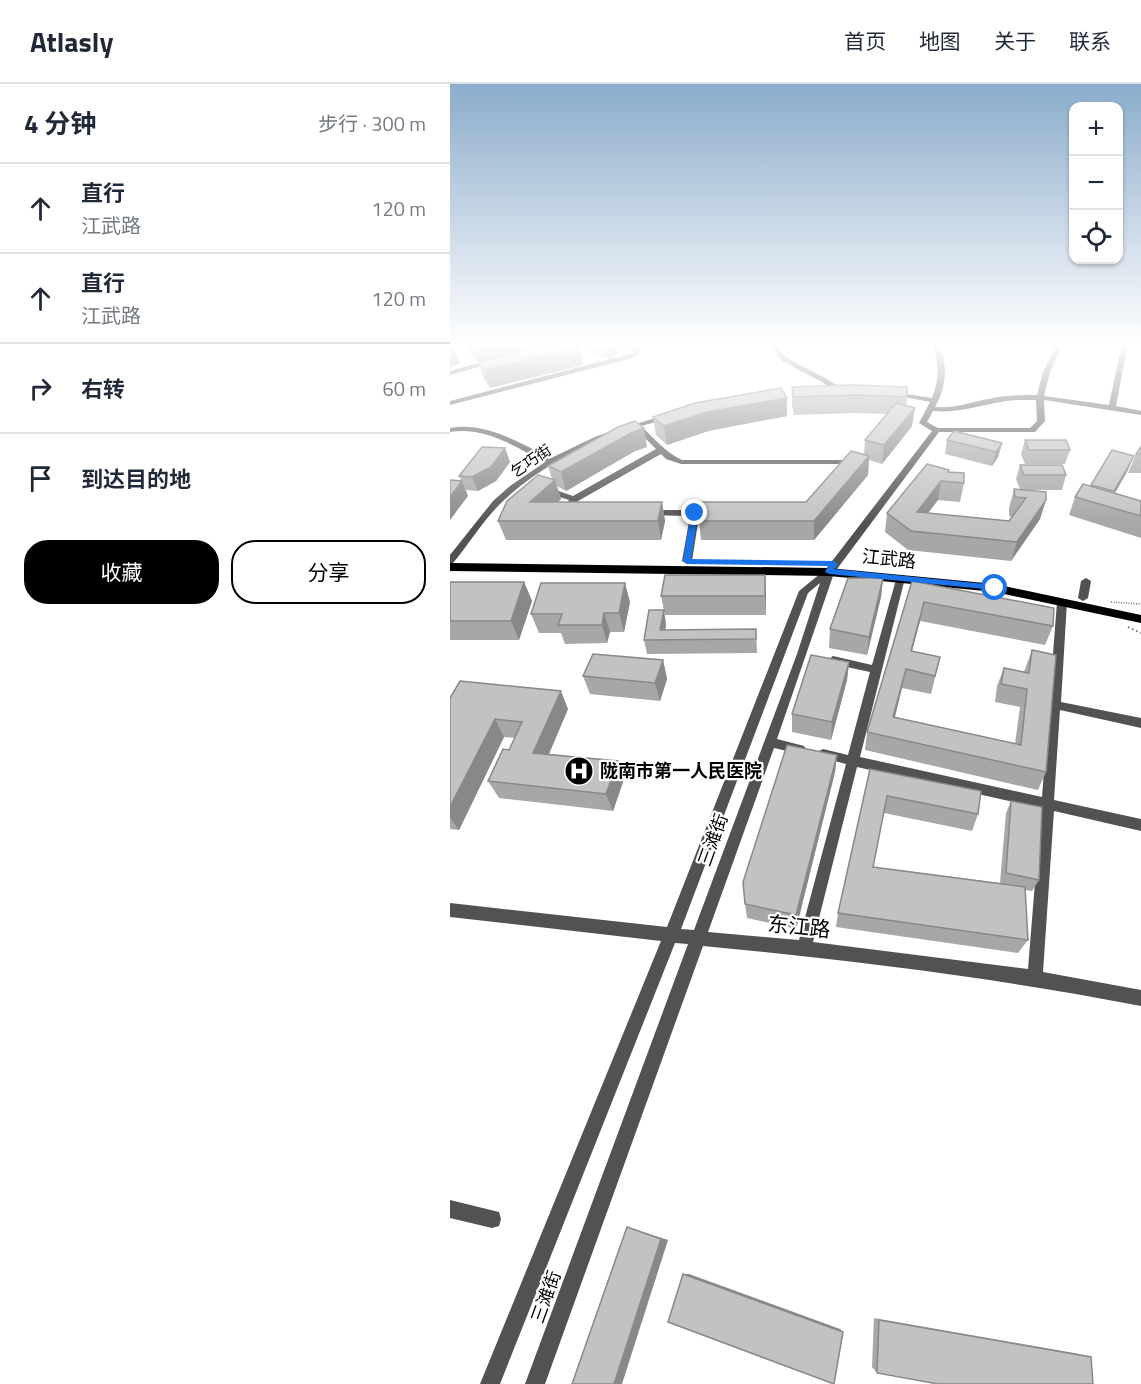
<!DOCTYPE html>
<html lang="zh">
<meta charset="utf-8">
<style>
body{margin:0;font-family:"Titillium Web","Noto Sans SC",sans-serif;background:#f2f2f3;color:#1f2937}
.controls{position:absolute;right:18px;top:18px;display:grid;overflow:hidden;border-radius:12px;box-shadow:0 2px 4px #0004}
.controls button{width:54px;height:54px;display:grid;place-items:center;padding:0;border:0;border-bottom:2px solid #e0e1e3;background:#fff;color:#1f2937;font:30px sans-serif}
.stop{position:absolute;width:18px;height:18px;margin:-14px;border:4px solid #1a73e8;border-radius:50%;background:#fff}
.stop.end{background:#1a73e8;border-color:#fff;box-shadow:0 2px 6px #0008}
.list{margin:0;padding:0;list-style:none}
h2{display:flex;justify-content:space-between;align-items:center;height:78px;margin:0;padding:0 24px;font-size:26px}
h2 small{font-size:20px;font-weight:400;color:#747a83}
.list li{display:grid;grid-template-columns:39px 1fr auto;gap:18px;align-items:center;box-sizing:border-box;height:90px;padding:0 24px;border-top:2px solid #e0e1e3}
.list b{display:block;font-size:22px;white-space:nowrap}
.list p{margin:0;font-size:20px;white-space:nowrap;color:#747a83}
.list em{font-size:20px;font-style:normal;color:#747a83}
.actions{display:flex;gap:12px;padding:18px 24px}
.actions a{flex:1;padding:14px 0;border:2px solid #000;border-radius:24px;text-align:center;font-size:21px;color:#000}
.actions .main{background:#000;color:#fff}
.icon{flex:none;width:33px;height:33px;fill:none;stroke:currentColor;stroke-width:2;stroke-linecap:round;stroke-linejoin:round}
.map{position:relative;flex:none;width:691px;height:1300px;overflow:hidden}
header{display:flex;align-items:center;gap:36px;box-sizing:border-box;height:84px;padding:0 30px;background:#fff;border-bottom:2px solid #e0e1e3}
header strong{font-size:28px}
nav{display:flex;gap:33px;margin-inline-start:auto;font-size:21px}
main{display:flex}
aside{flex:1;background:#fff}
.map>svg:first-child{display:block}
</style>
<header>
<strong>Atlasly</strong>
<nav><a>首页</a><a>地图</a><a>关于</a><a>联系</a></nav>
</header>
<main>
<aside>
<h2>4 分钟<small>步行 · 300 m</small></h2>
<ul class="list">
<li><svg class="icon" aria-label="ahead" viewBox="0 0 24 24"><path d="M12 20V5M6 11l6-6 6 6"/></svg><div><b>直行</b><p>江武路</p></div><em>120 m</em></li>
<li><svg class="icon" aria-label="ahead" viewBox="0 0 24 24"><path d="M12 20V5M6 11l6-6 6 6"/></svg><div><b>直行</b><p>江武路</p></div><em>120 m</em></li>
<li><svg class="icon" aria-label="right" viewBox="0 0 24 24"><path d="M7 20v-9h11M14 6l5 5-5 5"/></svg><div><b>右转</b></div><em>60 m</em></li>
<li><svg class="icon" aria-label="arrive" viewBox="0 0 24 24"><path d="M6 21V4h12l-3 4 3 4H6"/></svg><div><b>到达目的地</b></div></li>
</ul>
<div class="actions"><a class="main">收藏</a><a>分享</a></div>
</aside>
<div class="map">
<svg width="691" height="1300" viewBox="0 0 691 1300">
<rect width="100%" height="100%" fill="#fff"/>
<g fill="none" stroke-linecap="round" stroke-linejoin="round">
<!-- path-far1 -->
<path stroke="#747474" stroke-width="1.5" stroke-dasharray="1 1.5" stroke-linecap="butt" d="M661 518 691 520"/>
<!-- path -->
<path stroke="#747474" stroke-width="2" stroke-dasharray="1.5 3" stroke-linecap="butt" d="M678 543 691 549"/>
<!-- minor -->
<g fill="#525252" fill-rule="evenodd">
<path d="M0 259H11L0 263Z"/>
<path d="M99 259H108L77 269 74 267Z"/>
<path d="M170 259H178L189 265V270L183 274 0 321V317L183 269V267Z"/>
<path d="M322 259H328L331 268 337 274 377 295 394 306V310H388L372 298 332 277 325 268Z"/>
<path d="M482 259H488C499 281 496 304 485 323 504 325 520 318 538 315 554 311 571 311 587 311L593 288 608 259H614L600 288 594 312 659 321 672 259H678L666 322 691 327V331L594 316 595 337 585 348H489L384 489 327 655 354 662 356 665 354 668 350 670 324 664 258 848 349 856 396 680 369 673 367 670 369 667 373 665 398 671 420 588 383 580 378 576 383 572 422 581 447 492 450 491 455 494 410 673 592 713 607 518 612 515 617 518 611 618 691 634V644L610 626 604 716 691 735V747L604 727 593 888 691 906V922C546 894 400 876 253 862L95 1300H75L238 860 225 859 50 1300H30L211 857 0 833V819L217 843 349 507 376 485 482 347 469 339 480 318 439 310 443 308 482 314C490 294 489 278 482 259ZM566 316H586L587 337 580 344H488L477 338 483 327C511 330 538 318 566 316ZM370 499 347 570 244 846 231 845 358 509ZM407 683 591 724 578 885 363 858Z"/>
<path d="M43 275 46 277 45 278 0 291V287Z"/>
<path d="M218 330H221V334L191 342C205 355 216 369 232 376H398L402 378 398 380H231L216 375 211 370 128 417 121 432H113L111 430 119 416 91 407V403H97L123 412 206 365 185 344C136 360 86 384 49 421 32 438 19 460 3 479L0 480V471L43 417 60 402 95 378C65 363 35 342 0 348V344C36 337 69 359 101 374L147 352Z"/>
<path d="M198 426H265L269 429 265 432H249L242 477 237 480 232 477 240 432 195 431 194 429Z"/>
<path d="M636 494 641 497 638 514 633 517 628 514 631 497Z"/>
<path d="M0 1116 49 1128 51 1135 49 1142 42 1144 0 1134Z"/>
</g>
<!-- major -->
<path fill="#000" fill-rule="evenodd" d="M0 479 379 484 545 500 691 531V539L545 508 379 492 0 487Z"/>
</g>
<!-- wall -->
<g fill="#a7a7a7">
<path d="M108 259H166L168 270 157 275 127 262 133 281 40 304 34 295 28 278 22 273 18 260H91L51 272Z"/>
<path d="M342 303 457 313 456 322 465 324 462 342 432 380 419 376 418 391 364 456H251L249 437 356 418 414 371 415 356 437 330 404 329 344 331 342 321Z"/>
<path d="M337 314V332L258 347 217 361 206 351 203 333Z"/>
<path d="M497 356 552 359 548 373 542 382 495 370Z"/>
<path d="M575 356 620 366 615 380H575L571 370Z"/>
<path d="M197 363 185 367 116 407 107 402 111 415 108 418H212L215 437 211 456H56L48 437 102 395 98 382Z"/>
<path d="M691 363V389H678L686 370Z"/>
<path d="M55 364 60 378 46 397 28 407 16 406 18 412 9 392Z"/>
<path d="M570 381 616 391 612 406H573L596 416 590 435 561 477 458 466 435 448 437 429 499 386V388L514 399 510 418 488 416 478 429 559 437 562 433 559 432V424L564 405H570L566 395Z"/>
<path d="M678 386 665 409 691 417V454L619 431 625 413 641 402V401Z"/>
<path d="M315 491 316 510V531H215L211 512Z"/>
<path d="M433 494 431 513 417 571 379 564 380 545Z"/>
<path d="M462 497 603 542 595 561 470 537 462 567 490 573 481 610 452 604 445 633 565 660 570 623 545 618 547 602 554 584 574 588 582 566 596 688 588 706 415 666 417 648Z"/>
<path d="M0 498H74L82 517 69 556H0Z"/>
<path d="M180 518 174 548H160L157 559 115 560 111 549H89L81 530Z"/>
<path d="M216 540 215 546 306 545 307 569 197 570 194 556Z"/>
<path d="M213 576 217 595 210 617 140 610 133 592Z"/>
<path d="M399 578 397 596 381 656 342 648V630Z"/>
<path d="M0 614 118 625 99 670 168 677 174 695 163 727 49 714 38 697 59 666 65 654 54 653 9 746 0 745Z"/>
<path d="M387 671 385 688 346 845 297 834 295 820Z"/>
<path d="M420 685 528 730 522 747 434 729 423 783 550 799 556 729 561 717 589 796 582 807 575 806 578 856 568 869 386 843 388 829Z"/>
<path d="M424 1234 624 1269 641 1273 427 1289 422 1283Z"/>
</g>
<!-- shaded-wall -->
<g fill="#888">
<path d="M48 259H91V260L29 279 25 265Z"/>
<path d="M161 259H166L168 270 157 275 154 262Z"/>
<path d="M4 263 10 280 0 283V264Z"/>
<path d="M129 264 133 281 40 304 34 286Z"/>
<path d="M337 314V332L258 347 217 361 214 342 257 328Z"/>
<path d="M465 324 462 342 432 380 434 361Z"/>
<path d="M194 344 197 363 185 367 116 407 111 388 181 349Z"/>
<path d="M552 359 548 373 542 382 546 368Z"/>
<path d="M55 364 60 378 46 397 28 407 22 393Z"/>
<path d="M419 372 418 391 364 456V437Z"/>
<path d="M684 372 678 386 658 421 664 407Z"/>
<path d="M105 396 111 415 87 436 80 418Z"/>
<path d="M12 397 18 412 0 436V413Z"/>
<path d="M491 397 488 416 464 447 467 428Z"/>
<path d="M596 416 590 435 561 477 567 458Z"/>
<path d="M212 418 215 437 211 456 208 437Z"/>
<path d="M315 491 316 510V531L315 512Z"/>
<path d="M433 494 431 513 417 571 419 553Z"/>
<path d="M74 498 82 517 69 556 61 537Z"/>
<path d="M175 499 180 518 174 548 169 529Z"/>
<path d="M474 518 470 537 457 585 461 567Z"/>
<path d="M214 526 216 540 214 555 210 546Z"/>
<path d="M154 529 160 548 157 559 152 541Z"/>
<path d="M213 576 217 595 210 617 205 599Z"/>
<path d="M399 578 397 596 381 656 382 638Z"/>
<path d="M456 585 452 604 440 651 443 633Z"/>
<path d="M111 607 118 625 92 686 83 669Z"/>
<path d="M45 635 54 653 9 746 0 734V723Z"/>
<path d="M387 671 385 688 346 845V831Z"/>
<path d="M168 677 174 695 163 727 156 710Z"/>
<path d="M177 1143 218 1156 172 1300H164Z"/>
<path d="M233 1190H239L390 1245 393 1248Z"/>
</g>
<!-- building -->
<g fill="#c2c2c2" stroke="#888" stroke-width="1.5">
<path d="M21 259H48L25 265 18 260Z"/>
<path d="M108 259H125L129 264 34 286 28 278Z"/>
<path d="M147 259H161L154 262Z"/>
<path d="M402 301 457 303V313L405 311 343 313 342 303Z"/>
<path d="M331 304 337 314 257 328 214 342 203 333 245 319Z"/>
<path d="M446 319 465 324 434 361 415 356Z"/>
<path d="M185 337 194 344 181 349 111 388 98 382 168 343Z"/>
<path d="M504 347 552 359 546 368 497 356Z"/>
<path d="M575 356H616L620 366H579Z"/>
<path d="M32 363 55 364 41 383 22 393 9 392Z"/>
<path d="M691 363V370H686L690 364Z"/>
<path d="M662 366 684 372 664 407 641 401Z"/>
<path d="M401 367 419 372 364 437H249L251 418H356Z"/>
<path d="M477 380 499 386 498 388 514 389V399L491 397 467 428 559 437 576 414 565 413 564 405 596 408V416L567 458 461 447 437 429Z"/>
<path d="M570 381H612L616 391H574Z"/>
<path d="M88 391 105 396 80 418H212L208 437H48L57 417Z"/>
<path d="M0 396 12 397 0 413Z"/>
<path d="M633 400 691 417V432L625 413Z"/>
<path d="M215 491H315V512H211Z"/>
<path d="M398 494H433L419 553 380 545Z"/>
<path d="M462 497 604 524 603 542 474 518 461 567 490 573 485 592 456 585 443 633 571 661 577 605 551 600 554 584 579 589 582 566 606 571 596 688 417 648Z"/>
<path d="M0 498H74L61 537H0Z"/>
<path d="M91 499H175L169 529H154L152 541H108L112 530H81Z"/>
<path d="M199 526H214L210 546 306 545V555L194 556Z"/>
<path d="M143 570 213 576 205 599 133 592Z"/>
<path d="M361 571 399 578 382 638 342 630Z"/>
<path d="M10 597 111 607 83 669 168 677 156 710 38 697 53 665 59 666 72 638 45 635 0 723V614Z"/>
<path d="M337 661 387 671 346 831 295 820 293 798Z"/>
<path d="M420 685 531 707 528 730 437 712 423 783 575 803 578 856 388 829Z"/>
<path d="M561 717 592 723 589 796 556 789Z"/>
<path d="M177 1143 211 1155 164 1300H122Z"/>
<path d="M233 1190 393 1248 384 1300 218 1238Z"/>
<path d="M429 1236 641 1273 643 1300H488L427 1289Z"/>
</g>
<!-- sky -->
<linearGradient id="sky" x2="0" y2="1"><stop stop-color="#8baccb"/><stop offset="0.59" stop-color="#fff"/><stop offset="1" stop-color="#fff" stop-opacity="0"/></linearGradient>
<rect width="691" height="441" fill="url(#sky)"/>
<!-- route -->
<path fill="#1a73e8" d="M245 427 248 429 241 475 384 477 388 480 384 485 545 501 549 504 545 506 379 490 375 488 378 482 237 480 233 477 241 429Z"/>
<!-- icons -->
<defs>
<g id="hospital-disc" transform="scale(1.5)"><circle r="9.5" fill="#000" stroke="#fff"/><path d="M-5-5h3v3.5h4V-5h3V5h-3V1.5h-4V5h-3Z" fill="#fff"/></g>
</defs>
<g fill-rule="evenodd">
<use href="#hospital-disc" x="129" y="687"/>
</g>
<g text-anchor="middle" stroke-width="4.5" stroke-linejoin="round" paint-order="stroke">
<!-- far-street labels -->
<g font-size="15" fill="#000" stroke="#fff">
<text transform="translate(81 377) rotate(-34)" y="5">乞巧街</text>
</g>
<!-- street labels -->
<g font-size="18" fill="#000" stroke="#fff">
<text transform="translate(439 475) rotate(6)" y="6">江武路</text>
<text transform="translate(263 756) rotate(-70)" y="6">三滩街</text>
<text transform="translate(96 1213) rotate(-70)" y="6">三滩街</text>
</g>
<!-- poi labels -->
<g font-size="18" font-weight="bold" fill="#000" stroke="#fff" text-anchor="start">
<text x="150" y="693">陇南市第一人民医院</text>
</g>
<!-- near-street labels -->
<g font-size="21" fill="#000" stroke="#fff">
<text transform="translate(349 843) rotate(6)" y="7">东江路</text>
</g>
</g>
</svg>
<div class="controls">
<button>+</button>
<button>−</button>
<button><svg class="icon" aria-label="locate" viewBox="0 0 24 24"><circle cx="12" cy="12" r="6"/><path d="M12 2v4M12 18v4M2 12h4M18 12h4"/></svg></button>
</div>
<div class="stop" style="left:545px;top:504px"></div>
<div class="stop end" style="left:245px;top:429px"></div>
</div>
</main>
